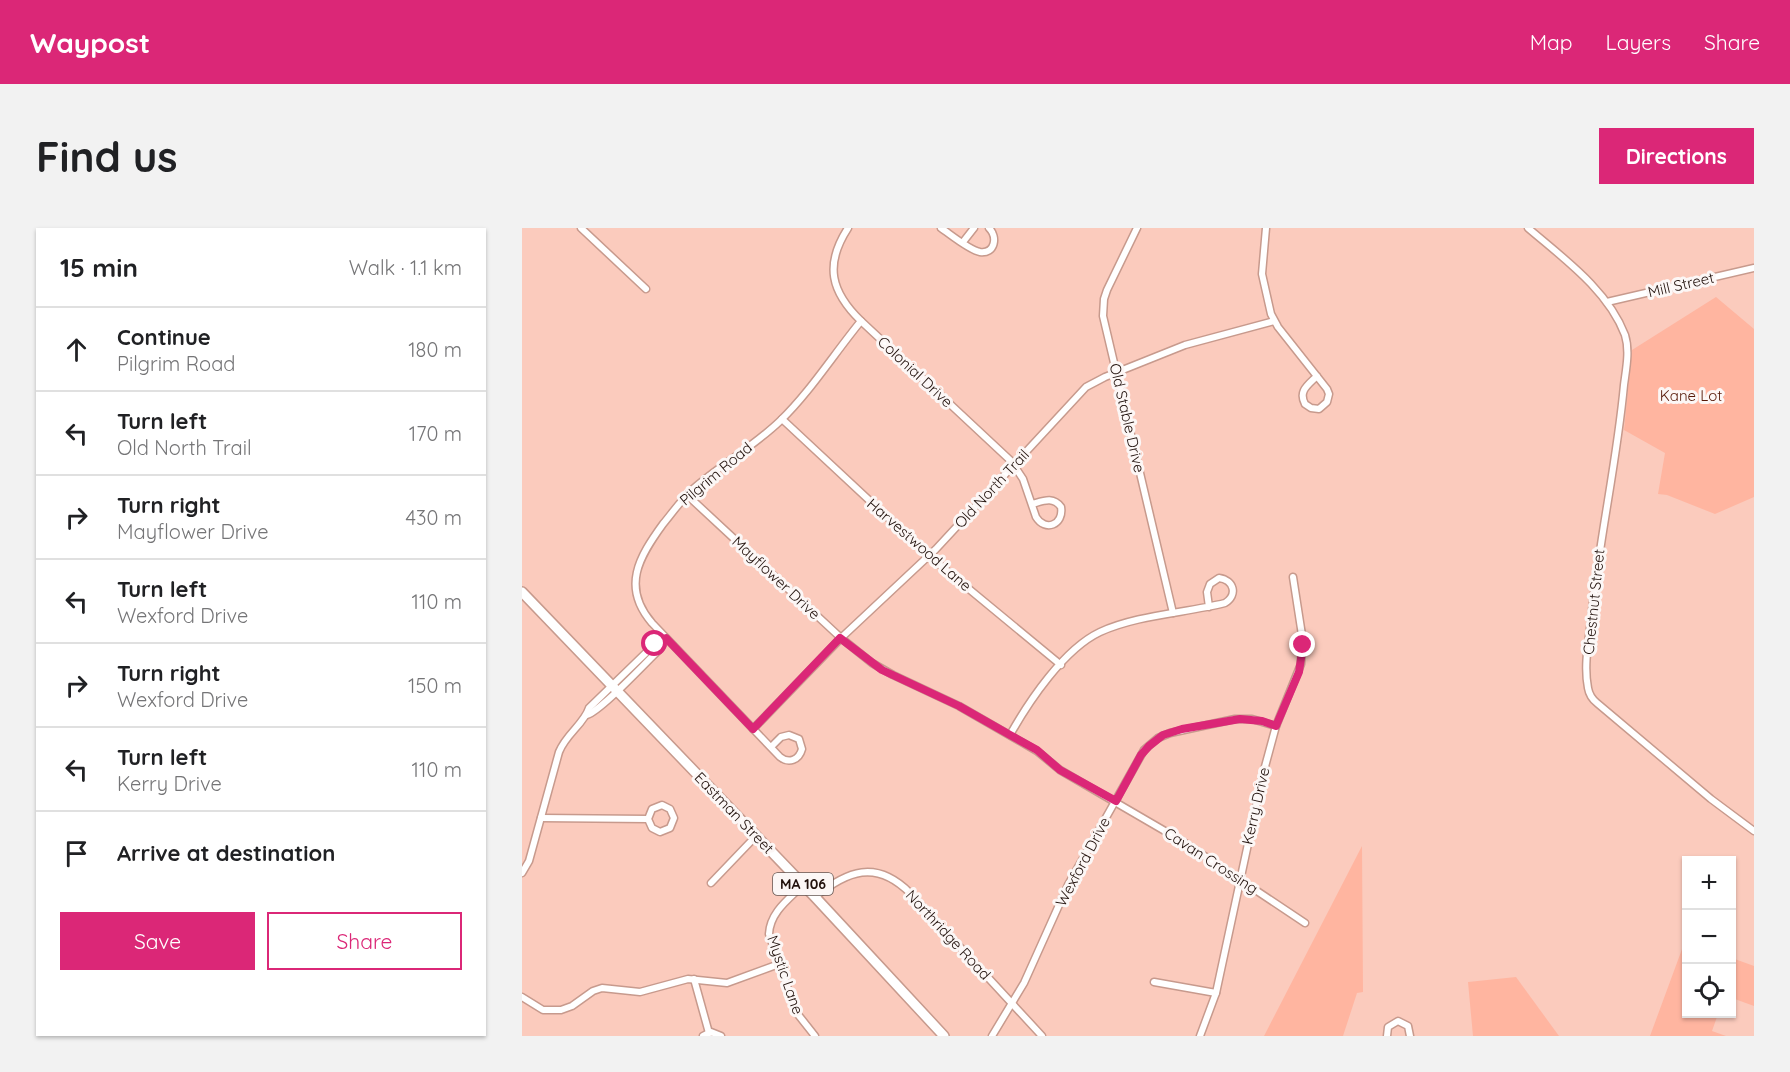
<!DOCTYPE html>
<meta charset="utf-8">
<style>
body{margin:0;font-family:Quicksand,sans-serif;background:#f2f2f2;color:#202124}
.controls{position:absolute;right:18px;bottom:18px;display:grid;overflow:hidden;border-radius:0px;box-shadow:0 2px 4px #0004}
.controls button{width:54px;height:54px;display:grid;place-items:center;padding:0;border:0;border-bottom:2px solid #e0e0e0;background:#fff;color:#202124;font:30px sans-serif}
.stop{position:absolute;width:18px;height:18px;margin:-14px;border:4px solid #db2777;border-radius:50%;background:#fff}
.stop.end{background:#db2777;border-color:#fff;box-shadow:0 2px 6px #0008}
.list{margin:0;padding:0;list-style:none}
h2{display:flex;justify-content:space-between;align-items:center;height:78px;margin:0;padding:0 24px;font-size:26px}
h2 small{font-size:20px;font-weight:400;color:#757577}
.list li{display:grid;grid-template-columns:39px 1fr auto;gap:18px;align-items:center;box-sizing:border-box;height:84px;padding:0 24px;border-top:2px solid #e0e0e0}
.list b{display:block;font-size:22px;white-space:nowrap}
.list p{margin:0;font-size:20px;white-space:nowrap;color:#757577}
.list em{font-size:20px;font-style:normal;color:#757577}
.actions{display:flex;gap:12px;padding:18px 24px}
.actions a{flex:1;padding:14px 0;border:2px solid #db2777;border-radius:0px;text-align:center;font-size:21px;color:#db2777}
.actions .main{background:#db2777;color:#fff}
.icon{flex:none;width:33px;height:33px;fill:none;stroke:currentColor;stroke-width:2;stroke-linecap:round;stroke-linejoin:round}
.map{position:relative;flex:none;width:1232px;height:808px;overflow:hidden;border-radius:0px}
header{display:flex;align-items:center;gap:36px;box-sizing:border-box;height:84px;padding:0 30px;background:#db2777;color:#fff}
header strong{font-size:28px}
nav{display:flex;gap:33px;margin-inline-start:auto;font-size:21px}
.intro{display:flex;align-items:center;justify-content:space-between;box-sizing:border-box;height:144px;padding:0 36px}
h1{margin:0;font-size:42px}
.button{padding:15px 27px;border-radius:0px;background:#db2777;color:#fff;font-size:21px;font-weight:700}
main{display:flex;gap:36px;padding:0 36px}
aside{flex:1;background:#fff;border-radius:0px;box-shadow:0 2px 4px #0004}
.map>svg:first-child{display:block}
</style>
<header>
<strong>Waypost</strong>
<nav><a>Map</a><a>Layers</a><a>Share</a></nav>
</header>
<div class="intro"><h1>Find us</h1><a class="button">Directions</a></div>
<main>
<aside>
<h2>15 min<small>Walk · 1.1 km</small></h2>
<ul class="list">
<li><svg class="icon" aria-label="ahead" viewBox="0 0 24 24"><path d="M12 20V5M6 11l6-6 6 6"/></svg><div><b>Continue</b><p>Pilgrim Road</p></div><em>180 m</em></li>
<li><svg class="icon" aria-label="left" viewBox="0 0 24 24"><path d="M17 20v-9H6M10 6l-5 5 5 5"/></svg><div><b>Turn left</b><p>Old North Trail</p></div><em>170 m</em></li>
<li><svg class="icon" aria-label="right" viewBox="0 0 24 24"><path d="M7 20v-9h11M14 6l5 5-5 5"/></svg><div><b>Turn right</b><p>Mayflower Drive</p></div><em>430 m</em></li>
<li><svg class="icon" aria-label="left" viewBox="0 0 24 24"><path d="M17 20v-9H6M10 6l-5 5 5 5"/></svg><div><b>Turn left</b><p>Wexford Drive</p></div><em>110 m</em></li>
<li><svg class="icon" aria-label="right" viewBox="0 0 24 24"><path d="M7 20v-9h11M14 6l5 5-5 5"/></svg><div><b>Turn right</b><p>Wexford Drive</p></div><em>150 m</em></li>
<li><svg class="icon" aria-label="left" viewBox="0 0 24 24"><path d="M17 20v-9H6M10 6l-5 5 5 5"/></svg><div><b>Turn left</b><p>Kerry Drive</p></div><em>110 m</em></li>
<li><svg class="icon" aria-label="arrive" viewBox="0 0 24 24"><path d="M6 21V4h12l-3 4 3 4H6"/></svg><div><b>Arrive at destination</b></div></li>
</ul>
<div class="actions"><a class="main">Save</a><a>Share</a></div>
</aside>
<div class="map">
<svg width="1232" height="808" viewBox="0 0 1232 808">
<rect width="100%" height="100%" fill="#fbcbbd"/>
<!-- green -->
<g fill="#ffb5a0">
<path d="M1194 69 1232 101V269L1193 286 1145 267 1136 266 1143 225 1102 202 1110 122Z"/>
<path d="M840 618 841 764 835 765 821 808H742Z"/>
<path d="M1163 713 1164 714V786H1196L1190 803 1204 808H1128Z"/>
<path d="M1210 730 1232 738V778L1210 770Z"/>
<path d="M994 749 1037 808H951L946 754Z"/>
</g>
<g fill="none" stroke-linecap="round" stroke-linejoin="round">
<!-- street casing -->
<g stroke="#c79a8d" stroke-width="9">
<g id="street">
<path d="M59 0 124 61"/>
<path d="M326 0C302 37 309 64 339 93L489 233 501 251 514 289C523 304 542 297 539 279 531 268 521 273 510 276"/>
<path d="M419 0C428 6 447 22 458 24 473 26 476 9 467 0"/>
<path d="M615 0 585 62 582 71 581 88 651 385"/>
<path d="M744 0 740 46 749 86 756 99 805 161 807 166 805 174 797 181 789 180 783 176C776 163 786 157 795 148"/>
<path d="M1006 0C1041 30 1086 62 1103 107 1108 123 1104 141 1102 157 1095 233 1078 307 1070 383 1068 407 1061 435 1066 460 1067 466 1070 471 1075 475L1189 571 1232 603"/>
<path d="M441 14 452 0"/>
<path d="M1085 74 1232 40"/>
<path d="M260 191 407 328 539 437"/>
<path d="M165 267 319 410 350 435 371 447 437 478 515 523 538 542 660 613 783 695"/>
<path d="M65 487C80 482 123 435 138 421L144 411"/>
<path d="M231 501 319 410 414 321 564 159 583 149 663 117 752 93"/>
<path d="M488 507C507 473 542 421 578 404 615 387 663 385 703 375 716 367 712 352 697 350L688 356 685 364 687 379"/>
<path d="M249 519 259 509 267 507 277 511 280 521C277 532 267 536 258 529L130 395C99 359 117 329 141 296 151 284 159 272 171 261 198 237 231 219 258 193 288 164 312 126 339 93"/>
<path d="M19 590 126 591 130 581 140 577 148 581 152 590 148 600 138 604 130 600 126 591"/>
<path d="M0 645 7 633 37 524C44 506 62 496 67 480L133 416 144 410"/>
<path d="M189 655 234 608"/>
<path d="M281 657C267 671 248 684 247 706L274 784 293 808"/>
<path d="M293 669C325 643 354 631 388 665L520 808"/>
<path d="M172 751 187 805"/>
<path d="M632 754 694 765"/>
<path d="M0 769 21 782H39L50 778 71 763 80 760 118 764 166 751 205 755 257 736"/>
<path d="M181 808 189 804 199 808"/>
<path d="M470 808 502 755 546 657 622 522 636 510 648 505 713 491H730L754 498"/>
<path d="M678 808 694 765 741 546 754 498 779 436 780 407 771 349"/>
<path d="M865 808 866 799 876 793 886 798 888 808"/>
</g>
</g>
<!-- primary casing -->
<g stroke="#c79a8d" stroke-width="12">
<path id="primary" d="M0 364 293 669 422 808"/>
</g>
<!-- street -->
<use href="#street" stroke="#fff" stroke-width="6"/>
<!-- primary -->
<use href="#primary" stroke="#fff" stroke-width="9"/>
</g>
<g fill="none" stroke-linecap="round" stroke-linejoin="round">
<!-- route -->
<path stroke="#db2777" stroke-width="8" d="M133 416 144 410 231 501 318 410 360 442 437 478 488 507 515 522 538 542 594 573 619 527 627 518 641 507 660 501 718 491 740 493 754 498 777 444 781 417"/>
</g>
<g text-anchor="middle" stroke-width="6" stroke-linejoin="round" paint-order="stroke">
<!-- shield labels -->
<rect fill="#fcf7f6" stroke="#635652" stroke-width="1.5" x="251" y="645" width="60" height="22" rx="4.5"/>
<g font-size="14" font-weight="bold" fill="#21110c">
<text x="281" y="661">MA 106</text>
</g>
<!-- street labels -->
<g font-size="15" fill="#21110c" stroke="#fcf7f6">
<text transform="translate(1159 57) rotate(-13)" y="5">Mill Street</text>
<text transform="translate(393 144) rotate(43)" y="5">Colonial Drive</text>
<text transform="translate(605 190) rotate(77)" y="5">Old Stable Drive</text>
<text transform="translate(194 246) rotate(-40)" y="5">Pilgrim Road</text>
<text transform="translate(470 261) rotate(-47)" y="5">Old North Trail</text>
<text transform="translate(397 317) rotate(41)" y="5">Harvestwood Lane</text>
<text transform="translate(254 350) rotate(43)" y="5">Mayflower Drive</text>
<text transform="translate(1072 374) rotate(-84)" y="5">Chestnut Street</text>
<text transform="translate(734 578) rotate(-77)" y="5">Kerry Drive</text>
<text transform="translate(212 585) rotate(46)" y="5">Eastman Street</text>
<text transform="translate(689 633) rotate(33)" y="5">Cavan Crossing</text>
<text transform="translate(561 634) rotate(-62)" y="5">Wexford Drive</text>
<text transform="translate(426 707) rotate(47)" y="5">Northridge Road</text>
<text transform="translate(263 747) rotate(71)" y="5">Mystic Lane</text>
</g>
<!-- park labels -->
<g font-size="15" fill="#561807" stroke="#fcf7f6">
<text x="1169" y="173">Kane Lot</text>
</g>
</g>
</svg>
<div class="controls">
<button>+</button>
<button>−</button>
<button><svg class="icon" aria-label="locate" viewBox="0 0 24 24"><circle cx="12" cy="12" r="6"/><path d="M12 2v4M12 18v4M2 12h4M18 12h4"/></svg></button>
</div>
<div class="stop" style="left:133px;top:416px"></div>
<div class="stop end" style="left:781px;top:417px"></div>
</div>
</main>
